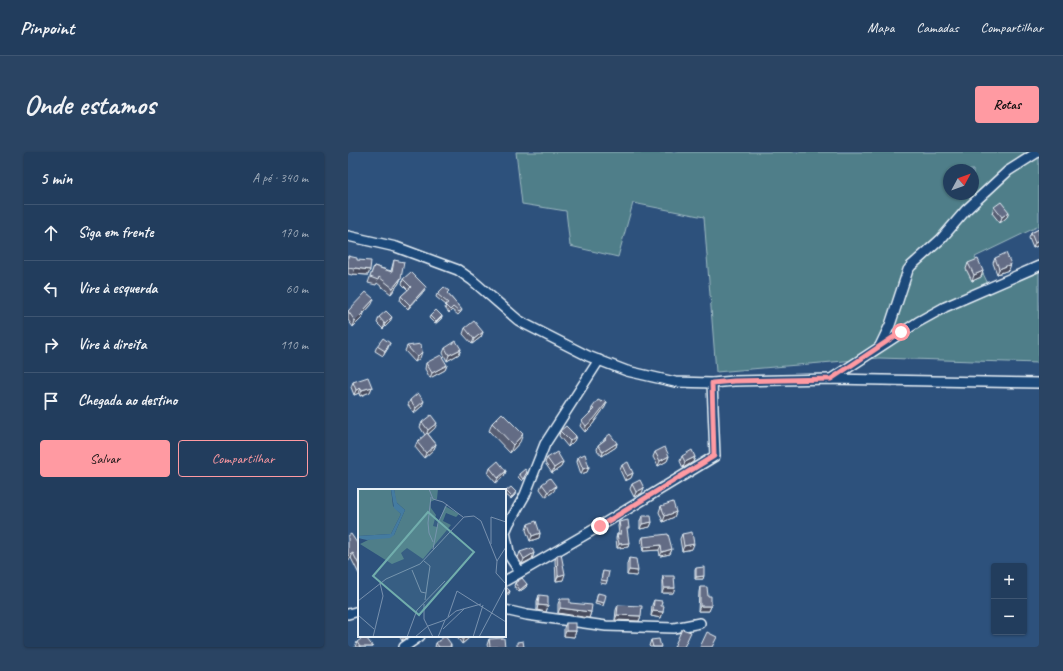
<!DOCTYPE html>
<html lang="pt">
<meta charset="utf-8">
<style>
body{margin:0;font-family:Caveat,sans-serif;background:#2a4463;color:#f1f3f6}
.controls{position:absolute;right:12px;bottom:12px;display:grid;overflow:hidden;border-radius:4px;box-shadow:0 1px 3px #0004}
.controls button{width:36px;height:36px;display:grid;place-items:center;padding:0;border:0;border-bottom:1px solid #3f5672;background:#223d5d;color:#f1f3f6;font:20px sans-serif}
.compass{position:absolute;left:595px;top:12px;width:36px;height:36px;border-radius:50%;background:#223d5d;box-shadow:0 1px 3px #0004;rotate:49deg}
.stop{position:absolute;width:12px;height:12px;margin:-9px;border:3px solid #ff9aa2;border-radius:50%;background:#fff}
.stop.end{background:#ff9aa2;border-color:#fff;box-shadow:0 1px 4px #0008}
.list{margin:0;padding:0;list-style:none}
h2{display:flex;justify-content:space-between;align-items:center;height:52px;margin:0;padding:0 16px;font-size:17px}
h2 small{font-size:13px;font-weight:400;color:#a2aebc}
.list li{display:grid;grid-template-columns:26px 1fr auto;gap:12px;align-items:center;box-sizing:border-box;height:56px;padding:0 16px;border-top:1px solid #3f5672}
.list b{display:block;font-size:15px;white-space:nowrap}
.list em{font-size:13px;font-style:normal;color:#a2aebc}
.actions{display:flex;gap:8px;padding:12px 16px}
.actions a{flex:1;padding:9px 0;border:1px solid #ff9aa2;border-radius:4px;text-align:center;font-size:14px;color:#ff9aa2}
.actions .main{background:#ff9aa2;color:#111}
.icon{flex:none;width:22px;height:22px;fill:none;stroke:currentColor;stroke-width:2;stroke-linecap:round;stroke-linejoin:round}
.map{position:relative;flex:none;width:691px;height:495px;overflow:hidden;border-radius:4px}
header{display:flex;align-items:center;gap:24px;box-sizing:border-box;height:56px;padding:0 20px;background:#223d5d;border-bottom:1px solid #3f5672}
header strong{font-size:19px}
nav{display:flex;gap:22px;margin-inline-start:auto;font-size:14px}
.intro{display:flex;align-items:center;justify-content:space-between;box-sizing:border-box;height:96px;padding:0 24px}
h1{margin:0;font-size:28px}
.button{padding:10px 18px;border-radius:4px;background:#ff9aa2;color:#111;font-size:14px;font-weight:700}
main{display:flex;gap:24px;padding:0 24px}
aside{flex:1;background:#223d5d;border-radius:4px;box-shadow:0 1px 3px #0004}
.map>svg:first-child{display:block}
</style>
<header>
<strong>Pinpoint</strong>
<nav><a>Mapa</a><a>Camadas</a><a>Compartilhar</a></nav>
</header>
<div class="intro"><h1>Onde estamos</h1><a class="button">Rotas</a></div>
<main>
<aside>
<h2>5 min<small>A pé · 340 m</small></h2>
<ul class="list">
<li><svg class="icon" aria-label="ahead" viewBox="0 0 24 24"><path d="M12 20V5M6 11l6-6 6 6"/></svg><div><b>Siga em frente</b></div><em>170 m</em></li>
<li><svg class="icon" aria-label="left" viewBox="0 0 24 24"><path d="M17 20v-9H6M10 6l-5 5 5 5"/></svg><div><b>Vire à esquerda</b></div><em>60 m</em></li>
<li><svg class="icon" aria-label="right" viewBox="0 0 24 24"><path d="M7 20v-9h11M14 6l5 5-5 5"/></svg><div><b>Vire à direita</b></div><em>110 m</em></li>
<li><svg class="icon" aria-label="arrive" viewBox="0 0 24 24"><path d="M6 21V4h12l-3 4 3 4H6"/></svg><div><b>Chegada ao destino</b></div></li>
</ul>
<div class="actions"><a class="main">Salvar</a><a>Compartilhar</a></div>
</aside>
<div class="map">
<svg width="691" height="495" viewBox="0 0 691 495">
<rect width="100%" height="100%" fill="#2d517c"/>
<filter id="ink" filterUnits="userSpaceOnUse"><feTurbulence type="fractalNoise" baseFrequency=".025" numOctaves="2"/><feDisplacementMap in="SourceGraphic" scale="8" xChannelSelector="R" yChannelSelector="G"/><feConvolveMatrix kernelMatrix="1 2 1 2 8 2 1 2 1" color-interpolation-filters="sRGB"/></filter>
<g filter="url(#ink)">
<!-- green -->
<path fill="#4f7e89" stroke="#9cb8c0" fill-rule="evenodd" d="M168 0H691V74L627 105 643 138 691 120V211L531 206 368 220 356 65 285 51 270 105 222 94 218 59 174 52ZM601 18H625V42H601Z"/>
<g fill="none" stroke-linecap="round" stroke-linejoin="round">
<!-- minor casing -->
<g stroke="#e8f1f8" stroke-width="12">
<g id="minor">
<path d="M0 84 48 95 110 118 124 128 170 168 177 172 240 204 279 219 327 230 364 231 386 229 483 227 691 231"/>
<path d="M532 194 542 173 560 118 563 114 593 87 618 58 660 19 690 0"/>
<path d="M483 227 570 170 597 155 691 114"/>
<path d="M172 420 162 405 157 380 161 371 177 343 197 292 251 208"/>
<path d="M157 429 252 374 367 304 364 231"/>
<path d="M157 458 179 463 258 474 326 476 352 471"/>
<path d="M0 462 11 459"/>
<path d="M56 495 72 484"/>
</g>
</g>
<!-- minor -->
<use href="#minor" stroke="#1f4a7a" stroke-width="9"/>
</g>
<!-- wall -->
<g fill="#565d72" stroke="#e8f1f8">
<path d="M646 55 661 60 659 65 652 71 644 61Z"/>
<path d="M691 77V93L685 96 681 86 683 81Z"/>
<path d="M0 104 9 108 22 118 20 123 5 122 4 123 0 122Z"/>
<path d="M647 106 661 118 649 122 645 111Z"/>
<path d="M46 108 53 126 51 131 43 142 29 131 28 133 20 131 26 114 43 119Z"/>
<path d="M620 111 635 119 633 125 624 129 618 117Z"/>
<path d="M55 127 76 139 60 157 52 149 53 144 60 138 54 132Z"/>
<path d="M99 141 114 158 113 160 110 163 104 158 101 161 97 156 98 153 88 145 89 142Z"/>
<path d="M24 152 16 161 14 166 5 175 0 168V159Z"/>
<path d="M82 164H94L93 167 87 172 81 166Z"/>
<path d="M31 165 42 170 35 177 29 171Z"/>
<path d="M117 176 135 180 133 185 124 192 115 182Z"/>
<path d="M29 194 40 196 35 204 27 199Z"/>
<path d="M59 194 72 206 67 210 57 199Z"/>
<path d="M97 196 113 197 111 202 99 209 95 201Z"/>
<path d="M78 211 99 213 97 218 82 226 77 217Z"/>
<path d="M5 230 24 235 22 240 12 244 11 241 6 243 3 235Z"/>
<path d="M62 248 74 254 66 261 60 253Z"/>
<path d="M254 250H259L257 255 244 273 237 280 232 274 234 269 243 260 244 256Z"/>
<path d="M74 270 87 276 80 282 88 292 86 297 76 306 67 295 69 290 77 283 72 275Z"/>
<path d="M144 271 172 290 162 301 141 279Z"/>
<path d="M212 279 228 284 226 289 220 295 211 284Z"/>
<path d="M257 286 269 291 268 295 254 304 249 298 250 293 255 289Z"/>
<path d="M307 300 321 304 319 309 310 314 305 305Z"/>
<path d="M334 304 347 305 345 310 335 316 332 309Z"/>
<path d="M230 305 241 315 239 320 233 322 229 310Z"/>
<path d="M199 306 215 310 213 315 204 321 197 311Z"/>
<path d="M274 313 285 321 283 326 277 329 272 318Z"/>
<path d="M142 316 158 319 156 324 148 331 140 322Z"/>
<path d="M179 320V323L174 329 170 325 171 322Z"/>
<path d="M194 332 206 339 198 345 192 337Z"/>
<path d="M284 332 294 341 286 345 282 337Z"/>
<path d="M158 339 167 343 163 347 157 342Z"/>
<path d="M313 354 328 360 326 365 315 370 311 360Z"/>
<path d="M294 364 304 370 302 375 292 377V369Z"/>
<path d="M271 370 281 391 280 395 269 396 268 386 269 382H271L270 374Z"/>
<path d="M180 372 192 381 191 386 182 389 178 378Z"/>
<path d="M334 382 344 397 334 399 332 387Z"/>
<path d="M0 384 11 394V422L3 406Z"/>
<path d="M295 385 324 397 322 402 312 404 311 398 295 399 293 389Z"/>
<path d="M172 400 186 401 184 407 174 412 170 406Z"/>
<path d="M209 403 215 428 208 429 207 408Z"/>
<path d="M281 406 288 424 279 423V412Z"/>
<path d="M348 416 355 427H347V418Z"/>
<path d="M255 419 259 429 258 432 252 431Z"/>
<path d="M315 424 325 441H314V429Z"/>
<path d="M167 431 179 432 178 435 171 440 166 434Z"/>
<path d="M352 435 360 444 363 454 361 459H350L351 440Z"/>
<path d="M250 441 256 451 255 454 247 452Z"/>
<path d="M191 443 200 454 198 460 189 458V449Z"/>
<path d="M212 447 243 460 241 466 210 461V452Z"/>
<path d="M306 448 313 454 315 460 313 466 303 464 304 453Z"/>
<path d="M270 453 293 464 291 469 267 468 268 458Z"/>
<path d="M218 471 228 479 226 485 216 484V476Z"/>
<path d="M52 484H61L54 489 52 485Z"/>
<path d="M108 484H122L121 486 114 492Z"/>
<path d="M141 487 157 495H140L139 493Z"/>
<path d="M303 488 313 495H302L301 494Z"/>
<path d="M9 490 25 495H7Z"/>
<path d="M88 491 103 492V495H87Z"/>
</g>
<!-- shaded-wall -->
<g fill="#464c5d" stroke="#e8f1f8">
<path d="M661 60 659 65 652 71 654 65Z"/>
<path d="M691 89V93L685 96 687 91Z"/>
<path d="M663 112 661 118 649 122 651 117Z"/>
<path d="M7 116 22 118 20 123 5 122Z"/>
<path d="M635 119 633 125 624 129 626 123Z"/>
<path d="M53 126 51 131 43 142 45 136Z"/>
<path d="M78 135 76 139 60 157 62 153Z"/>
<path d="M26 147 24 152 16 161 14 166 5 175 7 169 15 159Z"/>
<path d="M94 164 93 167 87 172 88 170Z"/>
<path d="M44 165 42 170 35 177 37 172Z"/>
<path d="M135 180 133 185 124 192 126 187Z"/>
<path d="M42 191 40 196 35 204 37 199Z"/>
<path d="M113 197 111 202 99 209 101 203Z"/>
<path d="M74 200 72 206 67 210 69 205Z"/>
<path d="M99 213 97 218 82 226 84 221Z"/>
<path d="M24 235 22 240 12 244 14 238Z"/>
<path d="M13 236 11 241 6 243 8 238Z"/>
<path d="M76 249 74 254 66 261 68 256Z"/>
<path d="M259 250 257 255 244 273 237 280 238 274Z"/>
<path d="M89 271 87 276 78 284 80 278Z"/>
<path d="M175 282 172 290 162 301 165 293Z"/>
<path d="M228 284 226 289 220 295 222 289Z"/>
<path d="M269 291 268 295 254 304 255 300Z"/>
<path d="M88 292 86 297 76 306 78 301Z"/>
<path d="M321 304 319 309 310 314 312 309Z"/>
<path d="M347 305 345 310 335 316 337 310Z"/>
<path d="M215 310 213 315 204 321 206 316Z"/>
<path d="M241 315 239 320 233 322 235 317Z"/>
<path d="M158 319 156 324 148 331 150 326Z"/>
<path d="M285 321 283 326 277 329 279 324Z"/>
<path d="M208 334 206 339 198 345 200 340Z"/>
<path d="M296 336 294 341 286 345 288 340Z"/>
<path d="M168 340 167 343 163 347 164 345Z"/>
<path d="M328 360 326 365 315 370 317 364Z"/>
<path d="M304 370 302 375 292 377 294 372Z"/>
<path d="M192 381 191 386 182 389 184 384Z"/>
<path d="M281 391 280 395 269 396 271 392Z"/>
<path d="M346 392 344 397 334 399 336 394Z"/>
<path d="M313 393 311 398 295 399 296 395Z"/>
<path d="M324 397 322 402 312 404 314 400Z"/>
<path d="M5 401 3 406 0 408V404Z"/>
<path d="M186 401 184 407 174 412 176 407Z"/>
<path d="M281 418 290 419 288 424 279 423Z"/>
<path d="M217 422 215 428 208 429 210 424Z"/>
<path d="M356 424 355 427H347L348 425Z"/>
<path d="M179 432 178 435 171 440 172 438Z"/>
<path d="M316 436H327L325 441H314Z"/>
<path d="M162 439 161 442 157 445V443Z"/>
<path d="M190 453 200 454 198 460 189 458Z"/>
<path d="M352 454H363L361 459H350Z"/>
<path d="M212 456 243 460 241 466 210 461Z"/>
<path d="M305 459 315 460 313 466 303 464Z"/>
<path d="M269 463 293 464 291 469 267 468Z"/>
<path d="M218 479H228L226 485 216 484Z"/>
<path d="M56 484H61L54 489Z"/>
<path d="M119 484H122L121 486 114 492 115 487Z"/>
</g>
<!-- building -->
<g fill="#646c85" stroke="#e8f1f8">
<path d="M653 50 661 60 654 65 646 55Z"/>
<path d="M691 77V89L687 91 683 81Z"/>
<path d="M658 101 663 112 651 117 647 106Z"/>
<path d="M0 104 9 106V108L23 109 22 118 7 116 6 117 0 116Z"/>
<path d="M630 107 635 119 626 123 620 111Z"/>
<path d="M46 108 56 110 53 126 45 136 31 125 30 128 22 125 26 114 44 120Z"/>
<path d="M63 120 78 135 62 153 53 144 63 135 55 127Z"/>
<path d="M96 135 101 139 99 141 114 158 111 160 105 155 102 158 97 153 100 151 89 142Z"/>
<path d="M18 140 26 147 15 159 16 160 7 169 0 159Z"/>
<path d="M88 158 94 164 88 170 82 164Z"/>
<path d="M38 159 44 165 37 172 31 165Z"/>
<path d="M126 169 135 180 126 187 117 176Z"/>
<path d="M35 186 42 191 37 199 29 194Z"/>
<path d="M108 189 113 197 101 203 97 196Z"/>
<path d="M73 192 74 200 69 205 59 194Z"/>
<path d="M93 203 99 213 84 221 78 211Z"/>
<path d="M20 225 24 235 14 238 13 236 8 238 5 230Z"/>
<path d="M70 241 76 249 68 256 62 248Z"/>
<path d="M250 248 254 250 256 248 259 250 246 267 238 274 234 269 246 257 244 256Z"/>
<path d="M154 261 175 282 165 293 144 271Z"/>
<path d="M83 263 89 271 80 278 74 270Z"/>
<path d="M218 274 228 284 222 289 212 279Z"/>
<path d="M79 281 88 292 78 301 69 290Z"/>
<path d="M262 282 269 291 255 300 250 293 258 287 257 286Z"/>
<path d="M317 295 321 304 312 309 307 300Z"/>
<path d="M344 298 347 305 337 310 334 304Z"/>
<path d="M209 300 215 310 206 316 199 306Z"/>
<path d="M237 302 241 315 235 317 230 305Z"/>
<path d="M150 309 158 319 150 326 142 316Z"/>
<path d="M280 310 285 321 279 324 274 313Z"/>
<path d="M177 317 179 320 175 327 171 322Z"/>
<path d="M202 326 208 334 200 340 194 332Z"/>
<path d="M292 328 296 336 288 340 284 332Z"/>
<path d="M163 335 168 340 164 345 158 339Z"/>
<path d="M325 350 328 360 317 364 313 354Z"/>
<path d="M294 364H303L304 370 294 372Z"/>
<path d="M280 368 281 376H279L281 391 271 392 269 382H273L271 370Z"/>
<path d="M188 369 192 381 184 384 180 372Z"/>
<path d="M344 380 346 392 336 394 334 382Z"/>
<path d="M3 382 11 394V413L5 401 0 404V384Z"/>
<path d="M320 382 324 397 314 400 313 393 296 395 295 385Z"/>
<path d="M184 396 186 401 176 407 172 400Z"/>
<path d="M213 402 217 422 210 424 209 403Z"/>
<path d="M281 406 288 407 290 419 281 418Z"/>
<path d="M356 415V424L348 425V416Z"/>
<path d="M255 419 261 420 259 429 253 428Z"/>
<path d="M315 424H326L327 436H316Z"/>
<path d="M174 426 179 432 172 438 167 431Z"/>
<path d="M157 435H158L162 439 157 443Z"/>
<path d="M352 435H359L360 444H363V454H352Z"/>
<path d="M250 441 258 443 256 451 248 449Z"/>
<path d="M191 443 200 444V454L190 453Z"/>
<path d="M212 447H222V451L244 453 243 460 212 456Z"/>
<path d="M306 448 314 449 313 454H316L315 460 305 459Z"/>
<path d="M270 453 294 454 293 464 269 463Z"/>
<rect x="218" y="471" width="10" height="8"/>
<path d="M334 477 343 480 336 495H326Z"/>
<path d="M359 480 369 485 364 495H352Z"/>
<path d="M17 484 25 495H12L9 490Z"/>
<path d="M97 484 103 492 102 493 103 495H91L88 491Z"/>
<path d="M113 484H119L115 487Z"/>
<path d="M156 486 157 495H142L141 487Z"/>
<path d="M311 487 313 495H305L303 488Z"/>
<path d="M175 489 176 495H169V490Z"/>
</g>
</g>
<g fill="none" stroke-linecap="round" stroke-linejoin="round" filter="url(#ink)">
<!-- route -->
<path stroke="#ff9aa2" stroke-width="5" d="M252 374 366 304 364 231 386 229 483 227 553 180"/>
</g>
<!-- overview -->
<g transform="translate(10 337)">
<rect width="148" height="148" fill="#2d517c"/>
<path d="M0 0H33L35 17 43 25 33 45 0 47ZM36 0H80L79 10 72 13 73 19 78 26 75 37 79 38 87 17 101 25 98 28 88 24 85 32 93 36 65 70 49 59 43 64 46 70 34 75 2 55 14 49 36 46 47 21 38 13Z" fill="#4f7e89"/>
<path d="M33 0H36L39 14 47 21 36 46 32 49 9 51 0 49V47L33 45 43 25 36 19Z" fill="#447ba0"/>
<path fill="none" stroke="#7891ae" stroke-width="1" d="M71 0 75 10 85 13 105 28M73 8 70 34 71 44 75 53M133 55V28L148 33M75 60 80 34 89 15M66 72 72 77 67 111M139 72 138 84 148 95M54 81 63 103 68 104M0 112 28 90 62 75 106 28 116 27 123 32 139 72 148 58M66 115V130L75 148M0 126 16 140M90 128 99 102 148 133M85 140 106 120M15 148 25 107 22 94M49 148 59 121 87 92M57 148 70 137 87 131 98 122 123 115M80 148 87 131M115 148 125 116M121 148 148 97"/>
<path fill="#71adac" fill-opacity="0.15" stroke="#71adac" stroke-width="2" d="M70 23 116 63 61 126 15 87Z"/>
<rect width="148" height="148" fill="none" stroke="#e8f1f8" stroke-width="2"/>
</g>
</svg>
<div class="controls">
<button>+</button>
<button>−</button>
</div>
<svg class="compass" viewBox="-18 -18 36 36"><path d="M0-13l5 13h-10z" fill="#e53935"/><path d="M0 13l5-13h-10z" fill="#a2aebc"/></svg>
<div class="stop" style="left:553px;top:180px"></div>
<div class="stop end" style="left:252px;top:374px"></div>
</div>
</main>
